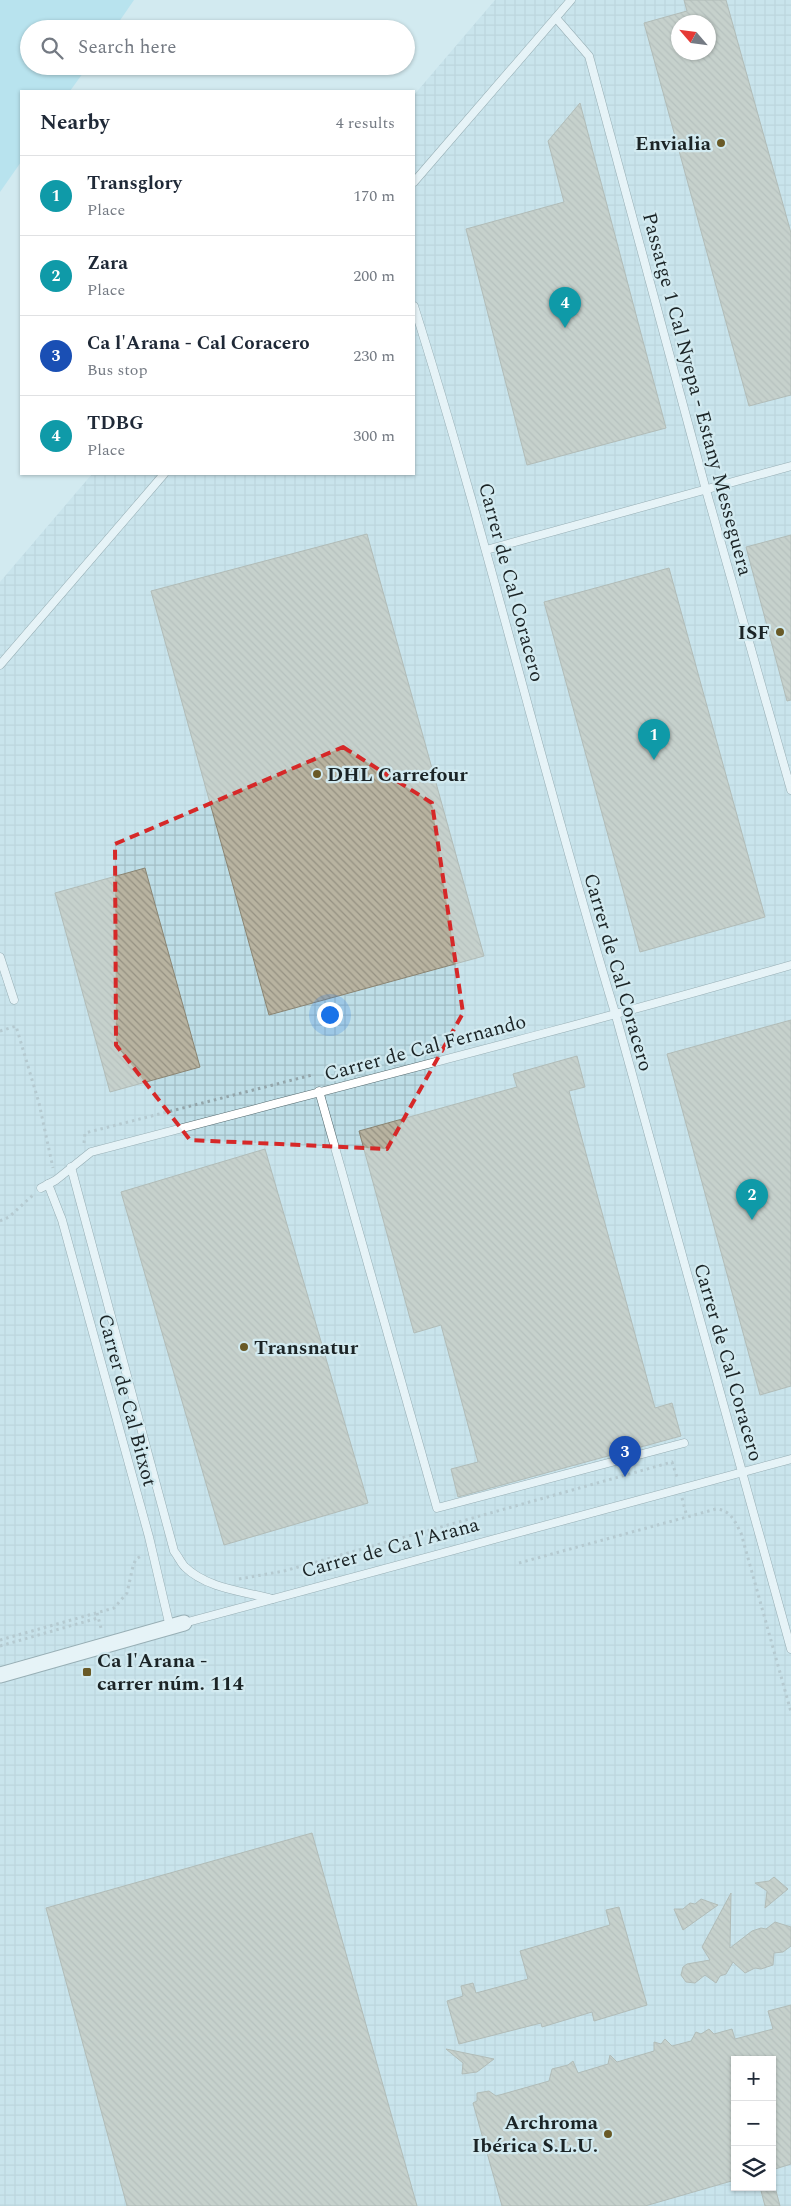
<!DOCTYPE html>
<meta charset="utf-8">
<style>
body{margin:0;font-family:Spectral,serif;background:#f6f6f7;color:#1f2937}
.controls{position:absolute;right:15px;bottom:15px;display:grid;overflow:hidden;border-radius:0px;box-shadow:0 1px 4px #0004}
.controls button{width:45px;height:45px;display:grid;place-items:center;padding:0;border:0;border-bottom:1px solid #e0e1e3;background:#fff;color:#1f2937;font:25px sans-serif}
.compass{position:absolute;left:671px;top:15px;width:45px;height:45px;border-radius:50%;background:#fff;box-shadow:0 1px 4px #0004;rotate:298deg}
.you{position:absolute;left:329px;top:1014px;width:18px;height:18px;margin:-12px;border:4px solid #fff;border-radius:50%;background:#1a73e8;box-shadow:0 0 0 8px #1a73e833}
.badge{display:grid;place-items:center;width:32px;height:32px;border-radius:50%;background:#695a27;color:#fff;font-size:16px;font-weight:700}
.pin{position:absolute;translate:-50% -41px;filter:drop-shadow(0 1px 2px #0008)}
.pin::after{content:'';position:absolute;top:26px;width:18px;height:15px;background:inherit;clip-path:polygon(0 0,100% 0,50% 100%)}
.list{margin:0;padding:0;list-style:none}
h2{display:flex;justify-content:space-between;align-items:center;height:65px;margin:0;padding:0 20px;font-size:21px}
h2 small{font-size:16px;font-weight:400;color:#747a83}
.list li{display:grid;grid-template-columns:32px 1fr auto;gap:15px;align-items:center;box-sizing:border-box;height:80px;padding:0 20px;border-top:1px solid #e0e1e3}
.list b{display:block;font-size:19px;white-space:nowrap}
.list p{margin:0;font-size:16px;white-space:nowrap;color:#747a83}
.list em{font-size:16px;font-style:normal;color:#747a83}
.icon{flex:none;width:28px;height:28px;fill:none;stroke:currentColor;stroke-width:2;stroke-linecap:round;stroke-linejoin:round}
.map{position:relative;flex:none;width:791px;height:2206px;overflow:hidden}
.search{position:absolute;background:#fff;box-shadow:0 1px 4px #0004;left:20px;top:20px;width:395px;height:55px;display:flex;align-items:center;gap:12px;box-sizing:border-box;padding:0 18px;border-radius:28px;color:#747a83;font-size:19px}
.panel{position:absolute;background:#fff;box-shadow:0 1px 4px #0004;left:20px;top:90px;width:395px;height:385px;border-radius:0px}
.map>svg:first-child{display:block}
</style>
<div class="map">
<svg width="791" height="2206" viewBox="0 0 791 2206">
<defs>
<pattern id="industrial-grid" width="8" height="8" patternUnits="userSpaceOnUse" patternTransform="scale(1.25)"><rect width="8" height="8" fill="#bedee7"/><path d="M0 4h8M4 0v8" fill="none" stroke="#a3bec6"/></pattern>
<pattern id="building-back-hatch" width="6" height="6" patternUnits="userSpaceOnUse" patternTransform="scale(1.25)"><rect width="6" height="6" fill="#b8b3a0"/><path d="M-1 5l2 2M0 0l6 6M5-1l2 2" fill="none" stroke="#959182"/></pattern>
</defs>
<rect width="100%" height="100%" fill="#d2eaf0"/>
<!-- industrial -->
<path fill="url(#industrial-grid)" fill-rule="evenodd" d="M495 0H791V2206H0V582L92 474H414V95ZM678 22H708V52H678ZM735 2060H772V2187H735Z"/>
<!-- green -->
<path fill="#9adbeb" d="M0 0H134L114 29H29V66H88L70 91H21V162L0 192Z"/>
<!-- building -->
<g fill="url(#building-back-hatch)" stroke="#8a8573" fill-rule="evenodd">
<path d="M684 0H726L791 233V395L749 406 644 23 687 11ZM678 22H708V52H678Z"/>
<path d="M580 103 666 428 527 465 466 229 564 202 548 141Z"/>
<path d="M367 534 484 956 269 1015 151 591Z"/>
<path d="M791 535V700L787 701 746 547Z"/>
<path d="M669 568 765 917 640 952 544 602Z"/>
<path d="M145 868 200 1067 110 1092 55 893Z"/>
<path d="M791 1020V1386L760 1395 667 1054Z"/>
<path d="M577 1056 585 1087 569 1091 655 1408 672 1403 681 1436 458 1497 451 1469 478 1462 441 1325 414 1333 359 1131 517 1087 513 1074Z"/>
<path d="M265 1149 368 1503 224 1545 121 1192Z"/>
<path d="M312 1833 417 2206H127L46 1908Z"/>
<path d="M774 1877 788 1889 765 1908 767 1891 755 1883 769 1881Z"/>
<path d="M731 1893 730 1948 752 1931 761 1928 766 1929 775 1922 791 1927V1946L783 1952 774 1953 773 1965 761 1969 755 1968 745 1973 733 1962 726 1974 720 1976 716 1983 705 1975 695 1983 686 1982 681 1975 683 1967 687 1964 710 1960 702 1947Z"/>
<path d="M701 1899 718 1905 683 1930 674 1909H683L690 1903 695 1904Z"/>
<path d="M619 1907 647 2005 594 2021 592 2012 542 2027 541 2023 459 2044 447 2001 463 1996 461 1986 473 1983 476 1993 528 1979 520 1951 610 1925 606 1910Z"/>
<path d="M791 2005V2164L772 2170V2060H735V2180L645 2206H502L473 2103 477 2101V2093L489 2091 496 2096 549 2081 552 2069 568 2065 573 2061 578 2073 608 2064 610 2055 617 2062 654 2051V2042L661 2044 665 2039 672 2046 691 2041 696 2032 701 2034 709 2029 714 2034 732 2029 735 2039 773 2029 768 2011Z"/>
<path d="M446 2049 494 2059 477 2072 462 2074 463 2063Z"/>
<path d="M760 2187H775L780 2206H765Z"/>
</g>
<g fill="none" stroke-linecap="round" stroke-linejoin="round">
<!-- service casing -->
<g stroke="#52686d" stroke-width="9">
<g id="service">
<path d="M556 18 589 56 706 490 791 790"/>
<path d="M414 182 571 0"/>
<path d="M414 306C488 540 544 780 616 1016L791 1649"/>
<path d="M486 550 791 466"/>
<path d="M0 665 164 474"/>
<path d="M0 957 14 1000"/>
<path d="M319 1091 437 1508 684 1443"/>
<path d="M71 1167 174 1551C178 1556 181 1563 185 1567 208 1589 243 1591 272 1599"/>
<path d="M48 1184 62 1220 149 1537 170 1627"/>
<path d="M41 1188 56 1180 91 1152C325 1090 559 1032 791 965"/>
<path d="M184 1623 791 1459"/>
</g>
</g>
<!-- minor casing -->
<g stroke="#52686d" stroke-width="17">
<path id="minor" d="M0 1675 184 1623"/>
</g>
<!-- path -->
<g stroke="#93a5aa" stroke-width="3" stroke-dasharray="2.5 4" stroke-linecap="butt">
<path d="M0 1031 16 1026 39 1103 53 1168"/>
<path d="M84 1143 85 1133 312 1075"/>
<path d="M0 1221 9 1217 33 1195"/>
<path d="M682 1498 687 1517"/>
<path d="M519 1563 716 1509C731 1510 735 1522 741 1533L791 1712"/>
<path d="M239 1579 284 1571 672 1462 678 1480"/>
<path d="M97 1613 101 1628"/>
<path d="M0 1640 114 1608 127 1593 133 1566 136 1559 143 1555"/>
<path d="M0 1646 98 1618"/>
</g>
<!-- service -->
<use href="#service" stroke="#fff" stroke-width="8"/>
<!-- minor -->
<use href="#minor" stroke="#fff" stroke-width="15"/>
</g>
<!-- marked area -->
<path d="M0 0H791V2206H0ZM343 747 432 803 463 1013 387 1149 190 1140 116 1045 115 844Z" fill="#d2eaf0" fill-opacity=".55" fill-rule="evenodd"/>
<path fill="none" stroke="#d62828" stroke-width="4" stroke-dasharray="10 6" stroke-linejoin="round" d="M343 747 432 803 463 1013 387 1149 190 1140 116 1045 115 844Z"/>
<!-- markers -->
<g fill="#695a27" stroke="#d2eaf0" stroke-width="2">
<circle cx="721" cy="143" r="5"/>
<circle cx="780" cy="632" r="5"/>
<circle cx="317" cy="774" r="5"/>
<circle cx="244" cy="1347" r="5"/>
<rect x="82" y="1667" width="10" height="10" rx="2.5"/>
<circle cx="608" cy="2134" r="5"/>
</g>
<g text-anchor="middle" stroke-width="4.5" stroke-linejoin="round" paint-order="stroke">
<!-- poi labels -->
<g font-size="20" font-weight="bold" fill="#1b2426" stroke="#d2eaf0" text-anchor="end">
<text x="711" y="150">Envialia</text>
<text x="770" y="639">ISF</text>
<text x="327" y="781" text-anchor="start">DHL Carrefour</text>
<text x="254" y="1354" text-anchor="start">Transnatur</text>
<text x="97" y="1667" text-anchor="start">Ca l'Arana -<tspan x="97" dy="23">carrer núm. 114</tspan></text>
<text x="598" y="2129">Archroma<tspan x="598" dy="23">Ibérica S.L.U.</tspan></text>
</g>
<!-- street labels -->
<g font-size="20" fill="#1b2426" stroke="#d2eaf0">
<text transform="translate(698 394) rotate(75)" y="7">Passatge 1 Cal Nyepa - Estany Messeguera</text>
<text transform="translate(512 582) rotate(75)" y="7">Carrer de Cal Coracero</text>
<text transform="translate(619 972) rotate(74)" y="7">Carrer de Cal Coracero</text>
<text transform="translate(425 1047) rotate(-15)" y="7">Carrer de Cal Fernando</text>
<text transform="translate(729 1362) rotate(74)" y="7">Carrer de Cal Coracero</text>
<text transform="translate(128 1400) rotate(75)" y="7">Carrer de Cal Bitxot</text>
<text transform="translate(390 1547) rotate(-15)" y="7">Carrer de Ca l'Arana</text>
</g>
</g>
</svg>
<div class="controls">
<button>+</button>
<button>−</button>
<button><svg class="icon" aria-label="layers" viewBox="0 0 24 24"><path d="M12 4l9 5-9 5-9-5zM3 14l9 5 9-5"/></svg></button>
</div>
<svg class="compass" viewBox="-18 -18 36 36"><path d="M0-13l5 13h-10z" fill="#e53935"/><path d="M0 13l5-13h-10z" fill="#747a83"/></svg>
<div class="you"></div>
<div class="pin badge" style="left:654px;top:760px;background:#0f9aa8">1</div>
<div class="pin badge" style="left:752px;top:1220px;background:#0f9aa8">2</div>
<div class="pin badge" style="left:625px;top:1477px;background:#1a4fb4">3</div>
<div class="pin badge" style="left:565px;top:328px;background:#0f9aa8">4</div>
<div class="search"><svg class="icon" aria-label="search" viewBox="0 0 24 24"><circle cx="10" cy="10" r="6"/><path d="M15 15l6 6"/></svg>Search here</div>
<section class="panel">
<h2>Nearby<small>4 results</small></h2>
<ul class="list">
<li><span class="badge" style="background:#0f9aa8">1</span><div><b>Transglory</b><p>Place</p></div><em>170 m</em></li>
<li><span class="badge" style="background:#0f9aa8">2</span><div><b>Zara</b><p>Place</p></div><em>200 m</em></li>
<li><span class="badge" style="background:#1a4fb4">3</span><div><b>Ca l'Arana - Cal Coracero</b><p>Bus stop</p></div><em>230 m</em></li>
<li><span class="badge" style="background:#0f9aa8">4</span><div><b>TDBG</b><p>Place</p></div><em>300 m</em></li>
</ul>
</section>
</div>
